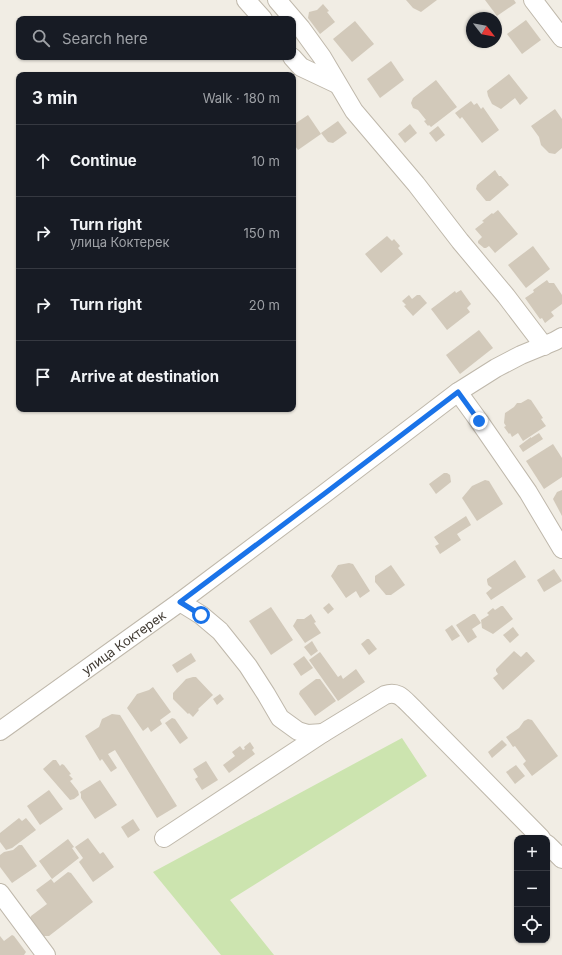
<!DOCTYPE html>
<meta charset="utf-8">
<style>
body{margin:0;font-family:Inter,sans-serif;background:#242831;color:#f1f3f6}
.controls{position:absolute;right:12px;bottom:12px;display:grid;overflow:hidden;border-radius:8px;box-shadow:0 1px 3px #0004}
.controls button{width:36px;height:36px;display:grid;place-items:center;padding:0;border:0;border-bottom:1px solid #363941;background:#171b24;color:#f1f3f6;font:20px sans-serif}
.compass{position:absolute;left:466px;top:12px;width:36px;height:36px;border-radius:50%;background:#171b24;box-shadow:0 1px 3px #0004;rotate:121deg}
.stop{position:absolute;width:12px;height:12px;margin:-9px;border:3px solid #1a73e8;border-radius:50%;background:#fff}
.stop.end{background:#1a73e8;border-color:#fff;box-shadow:0 1px 4px #0008}
.list{margin:0;padding:0;list-style:none}
h2{display:flex;justify-content:space-between;align-items:center;height:52px;margin:0;padding:0 16px;font-size:17px}
h2 small{font-size:13px;font-weight:400;color:#9ea1a6}
.list li{display:grid;grid-template-columns:26px 1fr auto;gap:12px;align-items:center;box-sizing:border-box;height:72px;padding:0 16px;border-top:1px solid #363941}
.list b{display:block;font-size:15px;white-space:nowrap}
.list p{margin:0;font-size:13px;white-space:nowrap;color:#9ea1a6}
.list em{font-size:13px;font-style:normal;color:#9ea1a6}
.icon{flex:none;width:22px;height:22px;fill:none;stroke:currentColor;stroke-width:2;stroke-linecap:round;stroke-linejoin:round}
.map{position:relative;flex:none;width:562px;height:955px;overflow:hidden}
.search{position:absolute;background:#171b24;box-shadow:0 1px 3px #0004;left:16px;top:16px;width:280px;height:44px;display:flex;align-items:center;gap:10px;box-sizing:border-box;padding:0 14px;border-radius:8px;color:#9ea1a6;font-size:15px}
.panel{position:absolute;background:#171b24;box-shadow:0 1px 3px #0004;left:16px;top:72px;width:280px;height:340px;border-radius:8px}
.map>svg:first-child{display:block}
</style>
<div class="map">
<svg width="562" height="955" viewBox="0 0 562 955">
<rect width="100%" height="100%" fill="#f1ede4"/>
<!-- green -->
<path fill="#cce4af" d="M402 738 427 776 230 900 274 955H221L153 872Z"/>
<!-- building -->
<g fill="#d2c9ba">
<path d="M406 0H437L421 12 413 8Z"/>
<path d="M485 0H514L516 3 497 16Z"/>
<path d="M323 4 329 11 327 12 335 22 320 34 308 18 309 12 317 10Z"/>
<path d="M526 20 541 40 522 54 507 34Z"/>
<path d="M355 21 374 44 352 62 333 39Z"/>
<path d="M391 61 404 80 380 98 367 79Z"/>
<path d="M509 74 528 98 520 105 515 98 501 109 492 104 488 96 487 91Z"/>
<path d="M436 80 457 107 431 127 429 125 428 126 424 121 426 120 418 110 413 108 411 103 413 98Z"/>
<path d="M471 101 474 105 477 103 481 109 483 107 499 130 482 143 462 117 460 119 455 113Z"/>
<path d="M555 109 562 119V148L555 154 549 153 541 145 539 137 531 126Z"/>
<path d="M308 115 321 134 298 150 293 143V125Z"/>
<path d="M338 121 347 133 333 143 328 142 321 133Z"/>
<path d="M410 124 417 133 405 143 398 134Z"/>
<path d="M438 126 445 135 436 142 429 133Z"/>
<path d="M495 170 499 176H501L509 185 490 201H486L476 189 477 185Z"/>
<path d="M498 210 518 234 495 253 489 246 486 248H484L478 243V241L482 237 475 229 484 222 482 221 492 213 493 214Z"/>
<path d="M387 236 392 241 394 239 400 246 398 248 403 254 381 273 365 254Z"/>
<path d="M533 246 550 269 526 288 508 265Z"/>
<path d="M547 280 549 283H554L562 295V304L551 312 554 316 545 323 542 318 540 319 525 298 534 292 533 290Z"/>
<path d="M461 290 471 304 467 308 470 312 447 330 431 309 455 291 456 293Z"/>
<path d="M409 295 412 299 417 295H420L427 303 413 316 404 306 406 305 402 301Z"/>
<path d="M479 330 493 348 460 374 446 355Z"/>
<path d="M528 399 531 400 543 418 541 419 546 426 523 441 518 433 512 437 510 433 509 434 504 427 506 426 504 423 505 413 514 407 517 403H521Z"/>
<path d="M539 433 543 439 523 452 519 446 531 437V438Z"/>
<path d="M553 444 562 458V477L544 489 526 461Z"/>
<path d="M444 473H447L450 475 451 482 436 494 429 484Z"/>
<path d="M485 480 489 481 503 504 477 521 462 498 472 486Z"/>
<path d="M562 490V516L553 499 557 492Z"/>
<path d="M466 516 471 525 457 534 461 540 440 554 435 546 439 544 434 537Z"/>
<path d="M515 560 526 577 491 600 486 593 492 588 488 585 487 581V579Z"/>
<path d="M349 563 353 564 370 591 360 598 356 591 346 598 331 576 338 565Z"/>
<path d="M391 565 405 585 391 595H386L375 582V576Z"/>
<path d="M554 569 562 581 544 592 537 580Z"/>
<path d="M329 603 334 609 328 614 323 608Z"/>
<path d="M501 606H503L513 619 493 634 482 628 481 620 489 615 487 613 493 608 495 610Z"/>
<path d="M271 607 293 640 271 655 249 621Z"/>
<path d="M311 614 316 622 314 623 321 633 305 643 293 626 297 619H304Z"/>
<path d="M473 614H475L481 623 472 629 477 637 468 643 456 625Z"/>
<path d="M452 625 460 636 452 641 445 630Z"/>
<path d="M513 627 519 635 510 643 503 635Z"/>
<path d="M367 639H369L377 649 369 655 361 644Z"/>
<path d="M312 641 318 651 311 656 304 647Z"/>
<path d="M514 651 521 657 526 652H527L535 661 503 690 493 678 498 674 496 671V669Z"/>
<path d="M320 652 338 677 341 675 343 679 356 669 365 682 338 701 309 660Z"/>
<path d="M191 653 196 661 177 673 172 665Z"/>
<path d="M304 656 313 668 301 676 293 664Z"/>
<path d="M193 677H196L213 695 198 709 199 710 193 717 189 713 188 714 173 699V693L186 679Z"/>
<path d="M316 679H320L336 701 315 716 299 694 300 691Z"/>
<path d="M153 687 171 712 160 720 162 724 151 732 148 727 143 731 127 708 137 694 149 690Z"/>
<path d="M220 694 224 699 217 705 213 699Z"/>
<path d="M112 714 120 715 177 806 157 818 115 750 108 754 117 768 111 772 102 759 100 761 85 736 99 727 102 719Z"/>
<path d="M172 718 175 719 188 738 180 744 165 723Z"/>
<path d="M528 719 532 720 558 756 532 776 523 764 526 761 515 746 513 747 506 737 519 728 524 721Z"/>
<path d="M502 740 507 745 492 758 488 752Z"/>
<path d="M250 742 254 748 252 750 255 754 229 773 223 765 235 756 232 752 240 746 243 750 245 749 244 747Z"/>
<path d="M53 760H56L60 766 62 764 64 765 71 774 69 775 73 779 70 781 78 791 79 795 74 799 70 800 43 769Z"/>
<path d="M206 761 218 780 202 790 195 779 198 777 193 769Z"/>
<path d="M516 765 525 776 515 784 506 772Z"/>
<path d="M100 780 117 805 95 819 81 798V794L80 792Z"/>
<path d="M49 790 63 809 40 825 27 806Z"/>
<path d="M19 818 22 821 26 818 36 830 12 848 6 850 0 842V833Z"/>
<path d="M133 819 140 830 128 838 121 827Z"/>
<path d="M88 838 100 854 103 852 104 853 114 867 93 882 79 862 83 858 75 847Z"/>
<path d="M68 839 74 847 72 848 79 858 52 879 39 861Z"/>
<path d="M19 845H22L37 866 12 883 0 867V855L4 852 13 850Z"/>
<path d="M68 872 71 873 93 902 49 936H44L30 919 31 916 47 904 36 890 51 879 54 883Z"/>
<path d="M12 935 14 936 26 952 24 955H0V936L4 941Z"/>
</g>
<g fill="none" stroke-linecap="round" stroke-linejoin="round">
<!-- minor casing -->
<g stroke="#bfb8ab" stroke-width="20">
<g id="minor">
<path d="M246 0 263 19"/>
<path d="M277 0 301 28 322 57 354 111 416 184 460 241 506 296 544 346"/>
<path d="M533 0 562 38"/>
<path d="M292 57 301 67 337 84"/>
<path d="M458 392 479 421 528 492 562 549"/>
<path d="M180 602 201 615 220 631 248 666 266 694 280 718 298 731 308 734 323 733"/>
<path id="s1" d="M0 731 180 602 324 494 458 392 496 368 521 355 555 341 562 337"/>
<path d="M164 838 323 733 385 695C399 690 404 700 414 709L541 838"/>
<path d="M547 844 562 859"/>
<path d="M0 893 46 955"/>
</g>
</g>
<!-- minor -->
<use href="#minor" stroke="#fff" stroke-width="18"/>
</g>
<g fill="none" stroke-linecap="round" stroke-linejoin="round">
<!-- route -->
<path stroke="#1a73e8" stroke-width="5" d="M201 615 180 602 324 494 458 392 479 421"/>
</g>
<g text-anchor="middle" stroke-width="3" stroke-linejoin="round" paint-order="stroke">
<!-- street labels -->
<g font-size="13" fill="#433d35" stroke="#fff">
<text dy="5" stroke="none"><textPath href="#s1" startOffset="152">улица Коктерек</textPath></text>
</g>
</g>
</svg>
<div class="controls">
<button>+</button>
<button>−</button>
<button><svg class="icon" aria-label="locate" viewBox="0 0 24 24"><circle cx="12" cy="12" r="6"/><path d="M12 2v4M12 18v4M2 12h4M18 12h4"/></svg></button>
</div>
<svg class="compass" viewBox="-18 -18 36 36"><path d="M0-13l5 13h-10z" fill="#e53935"/><path d="M0 13l5-13h-10z" fill="#9ea1a6"/></svg>
<div class="stop" style="left:201px;top:615px"></div>
<div class="stop end" style="left:479px;top:421px"></div>
<div class="search"><svg class="icon" aria-label="search" viewBox="0 0 24 24"><circle cx="10" cy="10" r="6"/><path d="M15 15l6 6"/></svg>Search here</div>
<section class="panel">
<h2>3 min<small>Walk · 180 m</small></h2>
<ul class="list">
<li><svg class="icon" aria-label="ahead" viewBox="0 0 24 24"><path d="M12 20V5M6 11l6-6 6 6"/></svg><div><b>Continue</b></div><em>10 m</em></li>
<li><svg class="icon" aria-label="right" viewBox="0 0 24 24"><path d="M7 20v-9h11M14 6l5 5-5 5"/></svg><div><b>Turn right</b><p>улица Коктерек</p></div><em>150 m</em></li>
<li><svg class="icon" aria-label="right" viewBox="0 0 24 24"><path d="M7 20v-9h11M14 6l5 5-5 5"/></svg><div><b>Turn right</b></div><em>20 m</em></li>
<li><svg class="icon" aria-label="arrive" viewBox="0 0 24 24"><path d="M6 21V4h12l-3 4 3 4H6"/></svg><div><b>Arrive at destination</b></div></li>
</ul>
</section>
</div>
